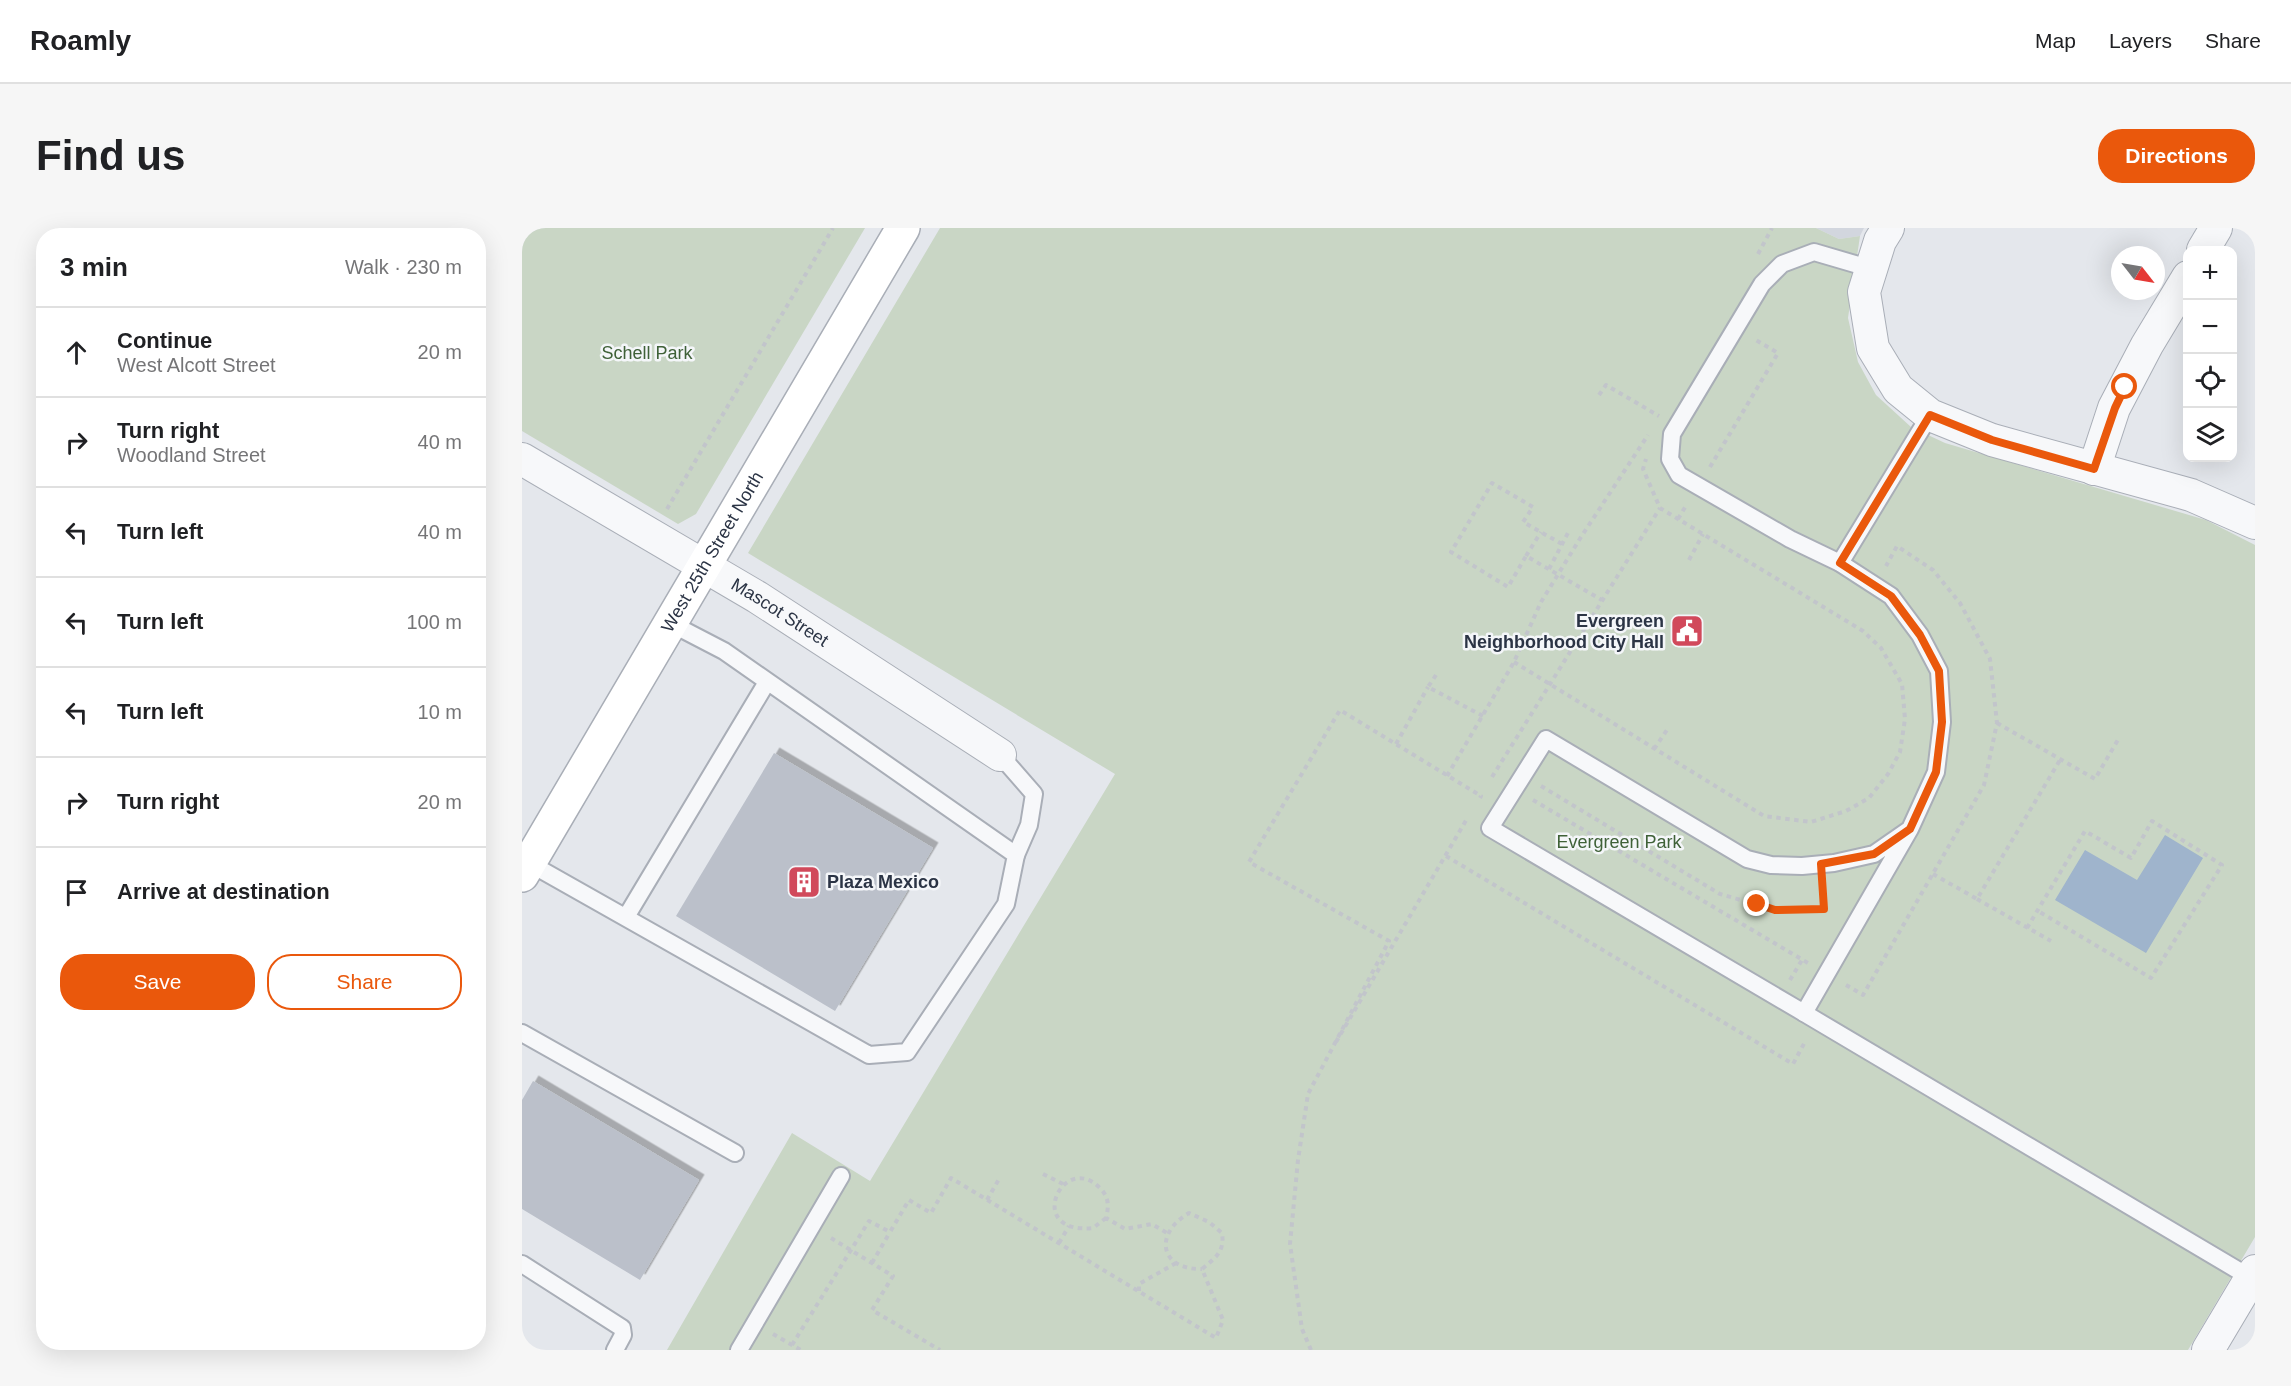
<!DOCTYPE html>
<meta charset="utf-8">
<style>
body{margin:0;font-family:Helvetica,sans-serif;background:#f6f6f6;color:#202124}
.controls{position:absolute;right:18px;top:18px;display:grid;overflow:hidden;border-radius:12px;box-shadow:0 6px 24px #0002}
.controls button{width:54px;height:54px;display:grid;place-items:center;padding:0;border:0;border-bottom:2px solid #e0e0e0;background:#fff;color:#202124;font:30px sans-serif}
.compass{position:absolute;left:1589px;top:18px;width:54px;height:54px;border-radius:50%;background:#fff;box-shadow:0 6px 24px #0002;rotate:121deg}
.stop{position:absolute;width:18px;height:18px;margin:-14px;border:4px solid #ea580c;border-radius:50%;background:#fff}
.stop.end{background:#ea580c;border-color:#fff;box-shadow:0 2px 6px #0008}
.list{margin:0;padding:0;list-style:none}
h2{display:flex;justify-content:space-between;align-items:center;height:78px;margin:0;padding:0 24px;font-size:26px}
h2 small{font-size:20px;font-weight:400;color:#757577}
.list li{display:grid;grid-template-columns:39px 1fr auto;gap:18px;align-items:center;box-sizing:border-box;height:90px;padding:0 24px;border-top:2px solid #e0e0e0}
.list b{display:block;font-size:22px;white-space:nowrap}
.list p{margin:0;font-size:20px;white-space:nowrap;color:#757577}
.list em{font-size:20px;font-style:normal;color:#757577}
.actions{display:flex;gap:12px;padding:18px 24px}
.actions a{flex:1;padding:14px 0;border:2px solid #ea580c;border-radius:24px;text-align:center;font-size:21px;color:#ea580c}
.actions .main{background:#ea580c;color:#fff}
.icon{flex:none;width:33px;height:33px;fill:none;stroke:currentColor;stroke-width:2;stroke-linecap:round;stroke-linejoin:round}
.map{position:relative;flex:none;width:1733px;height:1122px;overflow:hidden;border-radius:24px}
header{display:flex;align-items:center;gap:36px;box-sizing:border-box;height:84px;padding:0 30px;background:#fff;border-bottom:2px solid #e0e0e0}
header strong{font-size:28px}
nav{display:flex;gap:33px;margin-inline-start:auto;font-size:21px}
.intro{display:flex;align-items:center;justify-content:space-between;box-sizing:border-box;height:144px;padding:0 36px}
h1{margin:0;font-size:42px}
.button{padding:15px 27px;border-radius:24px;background:#ea580c;color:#fff;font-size:21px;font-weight:700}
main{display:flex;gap:36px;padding:0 36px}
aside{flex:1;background:#fff;border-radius:24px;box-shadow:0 6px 24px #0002}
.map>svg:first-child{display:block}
</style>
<header>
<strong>Roamly</strong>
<nav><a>Map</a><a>Layers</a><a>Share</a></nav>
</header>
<div class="intro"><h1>Find us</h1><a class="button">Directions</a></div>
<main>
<aside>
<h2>3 min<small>Walk · 230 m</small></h2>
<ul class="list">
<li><svg class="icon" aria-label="ahead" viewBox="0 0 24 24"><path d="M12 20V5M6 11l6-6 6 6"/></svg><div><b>Continue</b><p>West Alcott Street</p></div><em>20 m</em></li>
<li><svg class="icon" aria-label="right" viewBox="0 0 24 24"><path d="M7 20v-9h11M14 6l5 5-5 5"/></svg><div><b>Turn right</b><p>Woodland Street</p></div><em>40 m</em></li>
<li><svg class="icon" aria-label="left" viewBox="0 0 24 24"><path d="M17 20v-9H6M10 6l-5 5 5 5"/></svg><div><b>Turn left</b></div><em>40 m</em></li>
<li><svg class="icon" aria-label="left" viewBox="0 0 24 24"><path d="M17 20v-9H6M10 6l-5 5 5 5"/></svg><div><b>Turn left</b></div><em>100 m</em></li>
<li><svg class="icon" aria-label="left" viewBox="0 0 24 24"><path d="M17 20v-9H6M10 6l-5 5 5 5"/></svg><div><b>Turn left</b></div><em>10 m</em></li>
<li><svg class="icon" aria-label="right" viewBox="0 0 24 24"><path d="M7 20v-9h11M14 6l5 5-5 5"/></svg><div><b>Turn right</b></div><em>20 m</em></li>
<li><svg class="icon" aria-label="arrive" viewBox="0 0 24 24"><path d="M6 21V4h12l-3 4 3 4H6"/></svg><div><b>Arrive at destination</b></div></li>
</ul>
<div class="actions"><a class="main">Save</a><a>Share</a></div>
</aside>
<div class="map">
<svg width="1733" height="1122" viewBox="0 0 1733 1122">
<defs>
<filter id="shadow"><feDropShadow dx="5.5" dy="-5.5" stdDeviation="0" flood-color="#0004"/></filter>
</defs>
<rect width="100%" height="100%" fill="#e4e7ec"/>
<!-- built -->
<path fill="#d2d6de" d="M1294 0H1342L1338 8 1317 11Z"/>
<!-- green -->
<g fill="#c9d6c5">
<path d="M0 0H343L174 286 156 296 0 203Z"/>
<path d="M418 0H1294L1317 11 1338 8 1326 90 1336 134 1354 167 1389 199 1423 215 1684 292 1733 317V1009L1666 1122H145L270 905 348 953 593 546 226 325Z"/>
</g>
<!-- water -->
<path fill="#9fb4cc" d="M1643 607 1681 630 1624 725 1533 672 1563 622 1615 652Z"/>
<!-- building -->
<g fill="#bbc0ca" filter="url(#shadow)">
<path d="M252 525 411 620 313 783 154 688Z"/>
<path d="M11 853 177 952 118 1052 0 981V872Z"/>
</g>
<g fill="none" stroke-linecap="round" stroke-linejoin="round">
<!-- lane casing -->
<g stroke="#a9aeb7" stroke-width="20">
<g id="lane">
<path d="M1350 41 1292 24 1260 36 1240 56 1150 206 1148 231 1157 247 1268 311 1318 335 1369 368 1398 407 1417 443 1420 494 1414 544 1388 601 1352 626 1312 635 1280 638 1249 637 1225 631 1024 511 968 600 1282 785 1388 601"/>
<path d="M1318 335 1408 187"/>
<path d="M478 527 512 566 507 597 494 627"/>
<path d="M7 635 347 827 385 824 484 676 494 627 202 423 148 395"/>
<path d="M104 689 245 454"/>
<path d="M1282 785 1729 1050"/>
<path d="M0 805 213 925"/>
<path d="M0 1036 100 1100 101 1107 93 1122"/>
<path d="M217 1122 319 948"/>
</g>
</g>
<!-- street casing -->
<g stroke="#a9aeb7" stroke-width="34">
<g id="street">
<path d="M1366 0 1358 13 1342 64 1351 120 1376 161 1408 187 1470 212 1669 267 1733 295"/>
<path d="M1681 22 1694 0"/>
<path id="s1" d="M0 231 235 369 478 527"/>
<path d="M1572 241 1592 180 1625 117 1666 49"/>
<path d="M1686 1122 1733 1043"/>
</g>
</g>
<!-- secondary casing -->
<g stroke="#a9aeb7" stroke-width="36">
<g id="secondary">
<path id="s2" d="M0 647 381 0"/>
</g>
</g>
<!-- path -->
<g stroke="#c2c5cb" stroke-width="4" stroke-dasharray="4.5 4.5" stroke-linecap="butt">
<path d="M1236 26 1250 0"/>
<path d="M1077 167 1084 157 1137 188"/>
<path d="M1188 239 1256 125 1232 111"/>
<path d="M145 281 311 0"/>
<path d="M1156 291 1165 276"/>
<path d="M1040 316 1001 294 1011 279 970 255 929 324 986 359 1004 328 1080 372"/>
<path d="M1004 328 1019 304"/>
<path d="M1167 332 1181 306"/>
<path d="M1027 341 1047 303"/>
<path d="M992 434 1242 588 1289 594 1324 583 1347 570 1366 546 1378 524 1383 491 1380 456 1359 420 1341 403 1138 280 1121 241 1124 231"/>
<path d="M914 447 906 459 961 488"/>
<path d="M1475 495 1573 551 1597 510"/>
<path d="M874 516 906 459"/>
<path d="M1132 521 1147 499"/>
<path d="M925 548 992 434 1019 374 1059 309 1126 207"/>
<path d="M970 549 1138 280"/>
<path d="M1019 558 1198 666 1253 682 1302 681 1300 657"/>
<path d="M1011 572 1286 735"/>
<path d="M924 628 1271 836 1284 812"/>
<path d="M1411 646 1455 671 1538 532"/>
<path d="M1455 671 1529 713"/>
<path d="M1505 700 1563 603 1609 630 1630 593 1700 637 1629 750 1516 683"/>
<path d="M1268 752 1280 732"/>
<path d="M1324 757 1341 767 1462 557 1475 495 1468 431 1438 375 1411 342 1375 318 1364 338"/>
<path d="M814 814 946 589"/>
<path d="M521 946 541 956"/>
<path d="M465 972 477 951"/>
<path d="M584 990 571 1000C501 1007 541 922 578 960 587 969 587 978 584 990L603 1001 630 996 645 1005"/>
<path d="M309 1010 371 1048 350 1082 418 1122"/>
<path d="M537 1015 547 998"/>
<path d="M350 1035 368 1004"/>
<path d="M617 1063V1056L654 1035"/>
<path d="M251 1106 279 1122"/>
<path d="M270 1117 347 993 368 1004 387 972 409 985 429 950 694 1110 701 1092 680 1041C693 1030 703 1024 700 1005L687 994 667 985C631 1006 638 1042 680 1041"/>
<path d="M789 1122 780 1101 768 1016 776 932 786 866 867 713 727 634 818 482 959 568 958 570"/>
</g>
<!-- lane -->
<use href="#lane" stroke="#f7f8fa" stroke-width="16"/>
<!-- street -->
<use href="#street" stroke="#f7f8fa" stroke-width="32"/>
<!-- secondary -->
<use href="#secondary" stroke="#fff" stroke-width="33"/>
</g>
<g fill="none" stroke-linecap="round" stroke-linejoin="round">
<!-- route -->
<path stroke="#ea580c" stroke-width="8" d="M1235 676 1253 682 1302 681 1299 636 1352 626 1388 601 1414 544 1420 494 1417 443 1398 407 1369 368 1318 335 1408 187 1470 212 1572 241 1593 180 1603 159"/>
</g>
<!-- icons -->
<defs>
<g id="civic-square" transform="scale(1.725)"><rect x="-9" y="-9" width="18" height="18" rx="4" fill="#d1495b" stroke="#f4f6f9"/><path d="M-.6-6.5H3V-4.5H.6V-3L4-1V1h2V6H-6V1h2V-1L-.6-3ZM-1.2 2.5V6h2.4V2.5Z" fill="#fff"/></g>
<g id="building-square" transform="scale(1.725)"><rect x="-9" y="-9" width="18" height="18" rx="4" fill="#d1495b" stroke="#f4f6f9"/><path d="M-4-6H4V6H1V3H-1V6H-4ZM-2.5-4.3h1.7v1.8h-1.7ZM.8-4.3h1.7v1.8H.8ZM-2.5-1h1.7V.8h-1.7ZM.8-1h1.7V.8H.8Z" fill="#fff"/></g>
</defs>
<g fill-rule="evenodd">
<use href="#civic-square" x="1165" y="403"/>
<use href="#building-square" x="282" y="654"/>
</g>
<g text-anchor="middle" stroke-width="5" stroke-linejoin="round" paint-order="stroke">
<!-- park labels -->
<g font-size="18" fill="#3f6138" stroke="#f4f6f9">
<text x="125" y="131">Schell Park</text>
<text x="1097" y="620">Evergreen Park</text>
</g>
<!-- street labels -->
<g font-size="18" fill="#2b3445" stroke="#f4f6f9">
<text dy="6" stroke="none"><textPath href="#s2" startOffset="375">West 25th Street North</textPath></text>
<text dy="6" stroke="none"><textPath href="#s1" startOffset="300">Mascot Street</textPath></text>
</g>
<!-- poi labels -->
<g font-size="18" font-weight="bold" fill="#2b3445" stroke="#f4f6f9" text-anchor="end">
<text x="1142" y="399">Evergreen<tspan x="1142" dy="21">Neighborhood City Hall</tspan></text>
<text x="305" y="660" text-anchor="start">Plaza Mexico</text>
</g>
</g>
</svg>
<div class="controls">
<button>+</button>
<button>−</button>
<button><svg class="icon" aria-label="locate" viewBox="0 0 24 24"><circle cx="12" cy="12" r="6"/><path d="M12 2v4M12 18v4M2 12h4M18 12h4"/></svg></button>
<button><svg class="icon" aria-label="layers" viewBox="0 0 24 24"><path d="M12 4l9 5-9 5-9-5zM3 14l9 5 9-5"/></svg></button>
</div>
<svg class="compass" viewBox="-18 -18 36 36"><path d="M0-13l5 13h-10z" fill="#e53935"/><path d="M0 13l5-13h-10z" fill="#757577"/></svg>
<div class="stop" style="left:1603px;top:159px"></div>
<div class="stop end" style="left:1235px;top:676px"></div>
</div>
</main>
